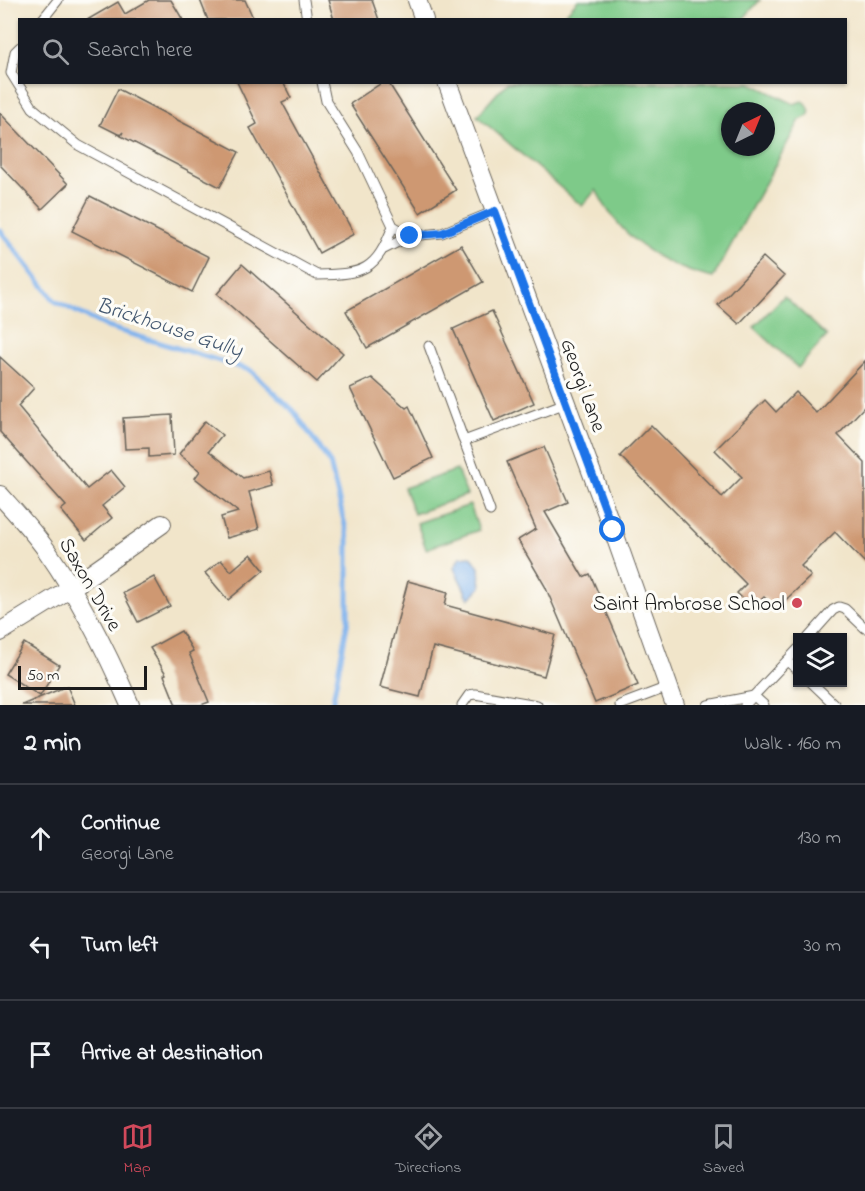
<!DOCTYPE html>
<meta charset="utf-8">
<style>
body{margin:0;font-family:"Indie Flower",sans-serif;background:#20242c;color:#f1f3f6}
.controls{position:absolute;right:18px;bottom:18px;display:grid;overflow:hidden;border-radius:0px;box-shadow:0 2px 4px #0004}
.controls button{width:54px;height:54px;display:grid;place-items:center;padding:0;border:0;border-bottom:2px solid #363941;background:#171b24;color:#f1f3f6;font:30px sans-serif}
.compass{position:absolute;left:721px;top:102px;width:54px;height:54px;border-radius:50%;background:#171b24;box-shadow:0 2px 4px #0004;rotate:43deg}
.scale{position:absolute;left:18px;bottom:15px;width:129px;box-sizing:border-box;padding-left:6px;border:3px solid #1c1c1c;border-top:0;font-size:16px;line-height:21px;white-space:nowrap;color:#1c1c1c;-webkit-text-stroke:4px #fdfcf7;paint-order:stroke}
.stop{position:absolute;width:18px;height:18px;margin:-14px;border:4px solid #1a73e8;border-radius:50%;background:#fff}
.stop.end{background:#1a73e8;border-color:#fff;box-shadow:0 2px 6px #0008}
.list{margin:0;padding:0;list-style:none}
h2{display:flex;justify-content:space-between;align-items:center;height:78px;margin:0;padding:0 24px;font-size:26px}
h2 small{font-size:20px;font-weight:400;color:#9ea1a6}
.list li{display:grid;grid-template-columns:39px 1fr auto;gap:18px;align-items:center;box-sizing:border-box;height:108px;padding:0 24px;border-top:2px solid #363941}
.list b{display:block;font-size:22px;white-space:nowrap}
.list p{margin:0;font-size:20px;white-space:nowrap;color:#9ea1a6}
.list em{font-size:20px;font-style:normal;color:#9ea1a6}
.icon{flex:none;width:33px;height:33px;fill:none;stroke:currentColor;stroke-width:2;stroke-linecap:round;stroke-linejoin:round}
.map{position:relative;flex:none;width:865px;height:705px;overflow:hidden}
.search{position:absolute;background:#171b24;box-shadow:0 2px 4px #0004;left:18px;right:18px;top:18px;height:66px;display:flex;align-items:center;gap:15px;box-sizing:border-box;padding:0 21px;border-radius:0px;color:#9ea1a6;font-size:22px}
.sheet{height:402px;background:#171b24}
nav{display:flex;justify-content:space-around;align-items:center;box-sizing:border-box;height:84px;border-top:2px solid #363941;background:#171b24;font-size:16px;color:#9ea1a6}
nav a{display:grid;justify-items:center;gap:3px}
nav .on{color:#d1495b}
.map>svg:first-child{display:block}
</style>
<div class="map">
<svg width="865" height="705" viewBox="0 0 865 705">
<rect width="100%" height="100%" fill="#fdfcf7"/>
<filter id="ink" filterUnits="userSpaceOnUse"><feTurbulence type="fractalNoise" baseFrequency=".0167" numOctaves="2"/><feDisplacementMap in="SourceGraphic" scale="12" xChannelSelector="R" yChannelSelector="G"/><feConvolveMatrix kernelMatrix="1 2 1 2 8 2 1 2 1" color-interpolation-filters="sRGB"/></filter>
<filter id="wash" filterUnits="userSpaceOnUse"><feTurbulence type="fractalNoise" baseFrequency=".008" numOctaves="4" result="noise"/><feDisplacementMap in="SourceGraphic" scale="24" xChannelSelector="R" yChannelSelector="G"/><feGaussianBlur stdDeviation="1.35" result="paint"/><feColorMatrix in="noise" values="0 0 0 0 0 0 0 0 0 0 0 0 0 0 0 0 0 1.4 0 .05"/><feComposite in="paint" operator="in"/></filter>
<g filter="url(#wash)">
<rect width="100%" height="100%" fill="#f1e5ca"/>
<!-- green -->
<g fill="#7eca89" stroke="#4d7352" stroke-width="1.5" fill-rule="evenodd">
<path d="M578 0H760L743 19H561Z"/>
<path d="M507 82 751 83 794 104 802 101 806 103 810 111 808 116 800 120 713 278C661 266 620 238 596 190L582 206 477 116ZM730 111H766V147H730Z"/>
<path d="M784 296 827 336 798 368 754 327Z"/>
<path d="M457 470 467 495 414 514 404 488Z"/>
<path d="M470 505 479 530 426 549 417 523Z"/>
</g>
<!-- water -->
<path fill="#80b3ed" stroke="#4e6884" stroke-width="1.5" d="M471 556 479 567 481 587 469 599 454 568 460 557Z"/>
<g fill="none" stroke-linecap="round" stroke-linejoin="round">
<!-- stream -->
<path stroke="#80b3ed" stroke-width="5" d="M0 230 55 301 107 327 250 370 293 410 330 463 348 538V620L332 705"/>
</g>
<g id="blocks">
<!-- building -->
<g fill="#ce9872">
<path d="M149 0H171L183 20H87L118 2 125 14Z"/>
<path d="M200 0H245L254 20H208Z"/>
<path d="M328 0H372L379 20H334Z"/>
<path d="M237 82H283L291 98 282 102 354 234 319 253 250 128 257 124Z"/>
<path d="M383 82H388L456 190 420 213 350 104Z"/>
<path d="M118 89 239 152 220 187 121 136 123 132 120 135 100 125Z"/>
<path d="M0 113 68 184 42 209 0 165Z"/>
<path d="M90 196 209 257 192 292 72 231Z"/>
<path d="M461 245 483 282 367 348 346 311Z"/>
<path d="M763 257 784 276 739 324 718 305Z"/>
<path d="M242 264 343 353 317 382 217 294Z"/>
<path d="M492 311 534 403 494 421 453 329Z"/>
<path d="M0 357 34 388 18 406 87 489 111 470 125 487 102 506 112 518 86 540 61 510 66 506 0 432Z"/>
<path d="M865 361V406L838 435 865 463V563L835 532 801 566 811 576 776 609 764 597 752 608 737 593 746 584 620 456 651 425 722 497 742 477 715 450 765 400 776 412 796 392 816 413Z"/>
<path d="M372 378 406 408 409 406 433 458 393 477 350 388Z"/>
<path d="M172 415 174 455 149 457V448L125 449 123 418Z"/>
<path d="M205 421 222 435 209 451 243 478 269 471 273 485 249 492 259 529 227 538 221 517 238 512 195 478 200 471 179 454Z"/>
<path d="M544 447 568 502 545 512 583 577 590 574 638 685 595 703 545 586 518 540 536 529 507 462Z"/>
<path d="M251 554 264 570 228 600 205 573 221 560 231 571Z"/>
<path d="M154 577 170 606 138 622 123 593Z"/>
<path d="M408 581 448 592 445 605 555 635 544 676 433 647 420 697 380 687Z"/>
<path d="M181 631 193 651 189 653 209 702 201 705H176L164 675 166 674 150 648Z"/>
<path d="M24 643 59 665 40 696 5 674Z"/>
<path d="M67 686 75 705H22Z"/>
</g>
</g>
</g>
<g filter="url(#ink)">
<use href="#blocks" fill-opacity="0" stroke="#676259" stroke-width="1.5"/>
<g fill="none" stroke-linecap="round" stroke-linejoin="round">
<!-- lane casing -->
<g stroke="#676259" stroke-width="11">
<g id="lane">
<path d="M304 0 307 20"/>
<path d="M42 20 58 0"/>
<path d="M20 47 15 52 11 73 33 108 78 145 317 275C364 274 376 271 393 226"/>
<path d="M322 82 326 101 358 152 393 226 410 236 442 233 495 211"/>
<path d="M384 249 410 236"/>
<path d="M429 346 464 441 566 403"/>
<path d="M464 441 490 511"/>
<path d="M808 638 833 610 839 607 845 609 865 628"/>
<path d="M787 661 798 670"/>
<path d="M811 682 835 705"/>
<path d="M754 696 764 705"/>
<path d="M462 705 469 695 475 694 537 705"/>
<path d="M620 705 668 687"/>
<path d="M708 705 754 696"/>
<path d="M745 705 798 649"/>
</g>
</g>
<!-- street casing -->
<g stroke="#676259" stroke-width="20">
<g id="street">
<path d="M417 0 424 20"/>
<path d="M447 82 613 530 675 705"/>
<path d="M0 495C16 513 33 531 47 551 80 598 107 652 130 705"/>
<path d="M0 632 71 588 162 524"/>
</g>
</g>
<!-- lane -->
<use href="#lane" stroke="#fff" stroke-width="9"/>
<!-- street -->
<use href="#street" stroke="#fff" stroke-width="18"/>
</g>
</g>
<g fill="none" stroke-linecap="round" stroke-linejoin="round" filter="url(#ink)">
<!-- route -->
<path stroke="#1a73e8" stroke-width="8" d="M410 236 442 233 495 211 613 530"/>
</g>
<!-- markers -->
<circle fill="#d1495b" stroke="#fdfcf7" stroke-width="2" cx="797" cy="603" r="6"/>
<g text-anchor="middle" stroke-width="6" stroke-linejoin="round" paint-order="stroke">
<!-- street labels -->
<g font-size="21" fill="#1c1c1c" stroke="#fdfcf7">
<text transform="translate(584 385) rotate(70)" y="7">Georgi Lane</text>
<text transform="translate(91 584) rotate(60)" y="7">Saxon Drive</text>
</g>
<!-- poi labels -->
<g font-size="21" fill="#1c1c1c" stroke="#fdfcf7" text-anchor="end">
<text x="785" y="610">Saint Ambrose School</text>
</g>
<!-- water labels -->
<g font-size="22" font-style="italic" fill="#445870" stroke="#fdfcf7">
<text transform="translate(170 326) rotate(18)" y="8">Brickhouse Gully</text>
</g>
</g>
</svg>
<div class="controls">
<button><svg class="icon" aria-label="layers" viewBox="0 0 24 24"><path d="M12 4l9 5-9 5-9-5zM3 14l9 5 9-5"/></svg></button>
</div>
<svg class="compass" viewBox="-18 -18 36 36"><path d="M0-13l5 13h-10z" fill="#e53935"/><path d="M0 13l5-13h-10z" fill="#9ea1a6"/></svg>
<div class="scale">50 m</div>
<div class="stop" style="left:613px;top:530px"></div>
<div class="stop end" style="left:410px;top:236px"></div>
<div class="search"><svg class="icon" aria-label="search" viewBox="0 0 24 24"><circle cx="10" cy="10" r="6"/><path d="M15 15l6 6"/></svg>Search here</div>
</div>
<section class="sheet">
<h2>2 min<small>Walk · 160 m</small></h2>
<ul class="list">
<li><svg class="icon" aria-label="ahead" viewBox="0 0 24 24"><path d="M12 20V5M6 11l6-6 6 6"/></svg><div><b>Continue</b><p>Georgi Lane</p></div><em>130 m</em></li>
<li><svg class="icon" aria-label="left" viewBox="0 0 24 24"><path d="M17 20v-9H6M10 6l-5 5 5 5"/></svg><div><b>Turn left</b></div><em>30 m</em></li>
<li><svg class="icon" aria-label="arrive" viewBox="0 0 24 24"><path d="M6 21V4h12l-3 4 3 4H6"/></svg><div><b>Arrive at destination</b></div></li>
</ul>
</section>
<nav>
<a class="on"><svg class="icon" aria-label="map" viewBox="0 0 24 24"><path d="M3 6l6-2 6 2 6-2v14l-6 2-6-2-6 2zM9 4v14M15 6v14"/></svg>Map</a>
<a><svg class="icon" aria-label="directions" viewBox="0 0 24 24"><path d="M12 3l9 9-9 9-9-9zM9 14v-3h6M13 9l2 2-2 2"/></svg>Directions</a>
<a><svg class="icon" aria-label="saved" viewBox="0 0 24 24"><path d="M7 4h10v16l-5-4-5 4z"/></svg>Saved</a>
</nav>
